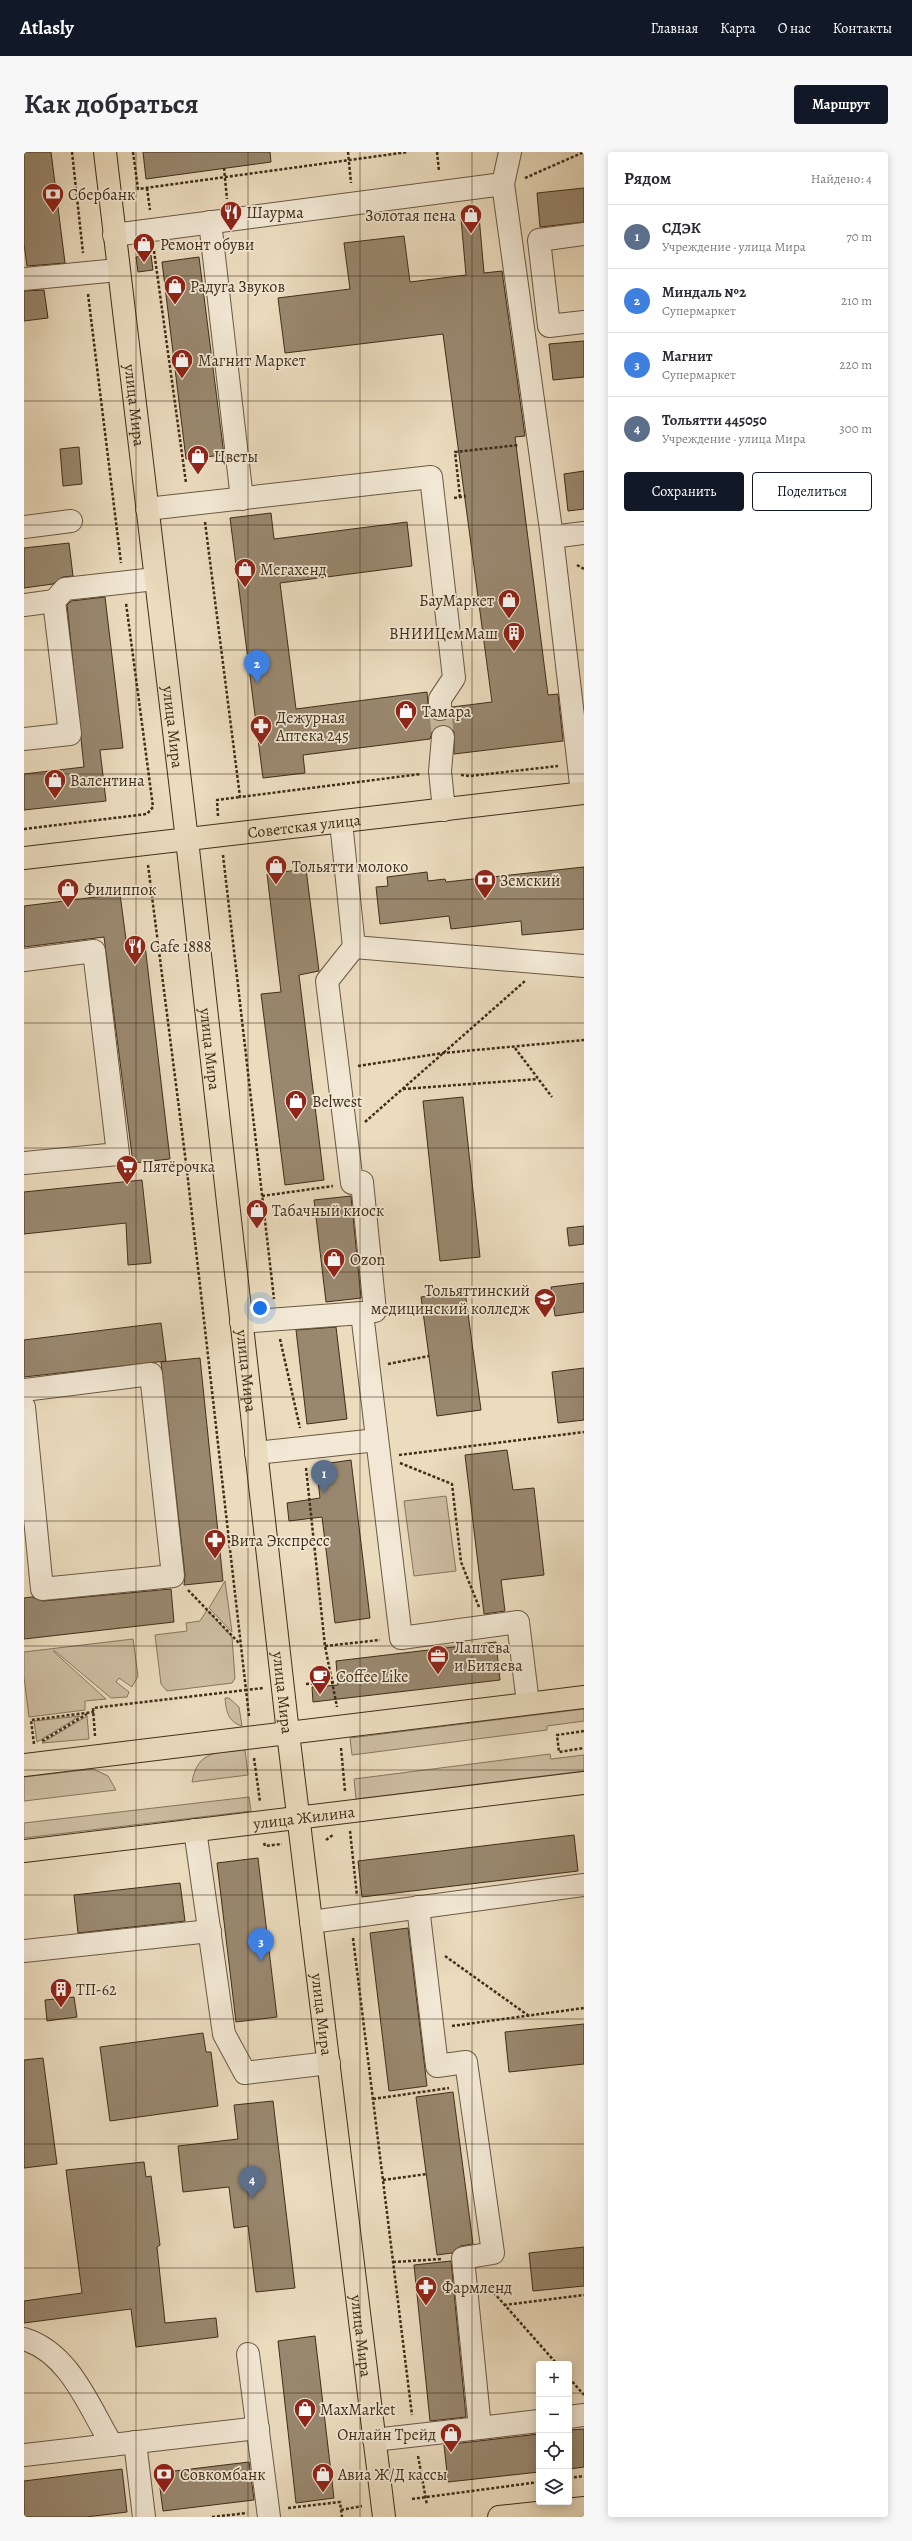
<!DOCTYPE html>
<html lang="ru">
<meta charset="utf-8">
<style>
body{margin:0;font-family:Alegreya,serif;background:#f7f7f7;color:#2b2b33}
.controls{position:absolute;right:12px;bottom:12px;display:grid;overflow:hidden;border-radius:4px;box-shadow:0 2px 10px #0003}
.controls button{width:36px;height:36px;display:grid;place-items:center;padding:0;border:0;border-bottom:1px solid #e1e1e2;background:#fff;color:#2b2b33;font:20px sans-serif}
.you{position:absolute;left:236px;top:1156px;width:14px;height:14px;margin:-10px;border:3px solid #fff;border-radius:50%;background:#1a73e8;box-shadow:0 0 0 6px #1a73e833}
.badge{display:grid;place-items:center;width:26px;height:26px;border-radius:50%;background:#111827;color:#fff;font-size:13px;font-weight:700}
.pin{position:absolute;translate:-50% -33px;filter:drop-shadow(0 1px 2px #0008)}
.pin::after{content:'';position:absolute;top:21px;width:14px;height:12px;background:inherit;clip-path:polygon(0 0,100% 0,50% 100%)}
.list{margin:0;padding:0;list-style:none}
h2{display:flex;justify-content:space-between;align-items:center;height:52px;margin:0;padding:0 16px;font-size:17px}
h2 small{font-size:13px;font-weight:400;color:#7c7c81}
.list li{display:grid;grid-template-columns:26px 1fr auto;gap:12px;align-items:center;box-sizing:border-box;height:64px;padding:0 16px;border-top:1px solid #e1e1e2}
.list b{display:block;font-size:15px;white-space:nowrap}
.list p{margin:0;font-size:13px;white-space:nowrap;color:#7c7c81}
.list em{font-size:13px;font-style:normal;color:#7c7c81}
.actions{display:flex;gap:8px;padding:12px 16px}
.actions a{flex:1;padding:9px 0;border:1px solid #111827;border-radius:4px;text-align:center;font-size:14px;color:#111827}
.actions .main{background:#111827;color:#fff}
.icon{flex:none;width:22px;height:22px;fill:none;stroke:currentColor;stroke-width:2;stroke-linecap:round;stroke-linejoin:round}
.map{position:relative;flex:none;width:560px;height:2365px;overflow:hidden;border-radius:4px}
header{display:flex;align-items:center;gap:24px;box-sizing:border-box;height:56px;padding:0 20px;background:#111827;color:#fff}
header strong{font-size:19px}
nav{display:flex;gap:22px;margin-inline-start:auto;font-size:14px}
.intro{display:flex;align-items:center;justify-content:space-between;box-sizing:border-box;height:96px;padding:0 24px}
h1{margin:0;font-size:28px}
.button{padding:10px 18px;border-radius:4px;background:#111827;color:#fff;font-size:14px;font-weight:700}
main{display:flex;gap:24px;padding:0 24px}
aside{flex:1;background:#fff;border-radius:4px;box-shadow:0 2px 10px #0003}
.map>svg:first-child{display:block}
</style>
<header>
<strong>Atlasly</strong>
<nav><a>Главная</a><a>Карта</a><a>О нас</a><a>Контакты</a></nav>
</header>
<div class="intro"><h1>Как добраться</h1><a class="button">Маршрут</a></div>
<main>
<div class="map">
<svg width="560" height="2365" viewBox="0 0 560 2365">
<rect width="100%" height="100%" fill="#ebdcbe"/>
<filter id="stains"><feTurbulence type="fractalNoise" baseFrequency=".005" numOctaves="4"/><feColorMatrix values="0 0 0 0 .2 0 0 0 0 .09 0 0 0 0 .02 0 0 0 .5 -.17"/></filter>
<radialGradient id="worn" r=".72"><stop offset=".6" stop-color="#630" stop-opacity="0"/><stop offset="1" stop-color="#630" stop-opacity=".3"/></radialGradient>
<!-- green -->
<g fill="#cebea2" stroke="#87765e">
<path d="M422 1344 432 1419 390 1424 380 1349Z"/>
<path d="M201 1429 208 1480 185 1456Z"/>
<path d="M183 1458 208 1485 211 1526 208 1531 143 1539 137 1532 131 1483 163 1479 162 1471 176 1469Z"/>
<path d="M109 1487 114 1524 108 1535 95 1526 92 1530 105 1540 103 1545 87 1546 31 1499H29L82 1547 61 1549V1558L5 1565 0 1525V1500Z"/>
<path d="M201 1546H205L215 1555 218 1574C204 1570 202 1559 201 1546Z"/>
<path d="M560 1557V1569L523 1574V1578L328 1603 326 1586Z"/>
<path d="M56 1564 13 1590 10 1569Z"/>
<path d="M63 1564 65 1587 18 1591Z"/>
<path d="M221 1598 224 1623 168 1630C174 1597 194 1601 221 1598Z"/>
<path d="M526 1602 527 1607 560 1603V1619L332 1647 330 1627Z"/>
<path d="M69 1617 84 1624 92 1638 0 1649V1625Z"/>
<path d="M225 1645 227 1659 0 1686V1671Z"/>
</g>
<!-- building -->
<g fill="#99886f" stroke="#402d19">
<path d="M0 0H27L41 111 3 114 0 92Z"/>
<path d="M119 0H246L247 10 122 27Z"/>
<path d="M560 36V70L516 75 513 41Z"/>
<path d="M455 64 460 121 478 119 501 284 491 285 524 543 534 542 539 589 430 602V580L426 575 420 573 409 578 406 587 279 603 281 621 239 626 206 366 247 361 250 387 383 370 388 414 256 431 272 557 403 540 405 563 410 568 416 569 427 564 428 555 468 550 419 182 261 201 254 146 326 137 320 91 380 84 386 130 442 123 437 66Z"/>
<path d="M127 103 129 118 114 120 112 105Z"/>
<path d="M175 105 200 303 162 307 138 110Z"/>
<path d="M20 138 24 166 0 169V139Z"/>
<path d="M560 189V225L529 228 525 192Z"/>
<path d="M55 295 58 332 39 334 36 297Z"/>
<path d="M560 319V357L544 359 540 322Z"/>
<path d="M45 391 49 424 39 425 29 432 0 436V396Z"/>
<path d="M81 445 99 596 76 598 82 649 0 658V622L60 615 43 453 47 449Z"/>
<path d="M560 715V777L498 783 497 769 427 777 425 764 356 772 352 735 364 734 363 725 403 720 404 729 421 727 422 730Z"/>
<path d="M282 717 295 819 275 823 300 1028 261 1033 237 842 257 840 243 722Z"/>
<path d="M96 742 103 795 121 793 146 1007 109 1011 80 785 0 795V754Z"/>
<path d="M439 945 456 1105 416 1109 399 949Z"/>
<path d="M118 1028 127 1111 104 1113 102 1071 0 1082V1040Z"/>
<path d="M327 1044 337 1146 302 1150 290 1048Z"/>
<path d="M560 1074V1092L545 1094 543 1076Z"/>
<path d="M560 1131V1160L531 1164 527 1135Z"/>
<path d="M441 1139 457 1258 413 1264 397 1145Z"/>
<path d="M137 1171 142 1209 0 1225V1188Z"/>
<path d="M312 1175 323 1267 283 1272 272 1178Z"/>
<path d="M176 1206 199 1429 160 1433 161 1423 137 1210Z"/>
<path d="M560 1216V1268L534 1271 528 1220Z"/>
<path d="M483 1298 489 1338 510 1336 520 1423 477 1428 481 1459 460 1462 441 1303Z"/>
<path d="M327 1308 346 1466 311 1471 298 1365 265 1369 263 1351 296 1346 292 1313Z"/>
<path d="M147 1437 150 1470 0 1487V1446L8 1445 19 1449Z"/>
<path d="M472 1490 476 1528 289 1550 288 1535 314 1533 312 1509Z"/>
<path d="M550 1683 554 1719 338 1745 334 1709Z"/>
<path d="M234 1706 253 1865 212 1870 193 1711Z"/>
<path d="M156 1731 161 1769 54 1781 50 1743Z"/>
<path d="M384 1776 403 1934 365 1939 346 1781Z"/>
<path d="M50 1845 53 1865 23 1869 21 1848Z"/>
<path d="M560 1872V1912L485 1920 481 1880Z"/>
<path d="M179 1881 182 1900H187L194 1954 86 1969 76 1895Z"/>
<path d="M19 1906 33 2012 0 2016V1908Z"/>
<path d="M429 1940 449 2092 437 2094 428 2101 413 2103 392 1945Z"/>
<path d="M249 1949 271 2136 232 2140 224 2074 210 2076 205 2035 159 2040 154 1994 214 1987 210 1953Z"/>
<path d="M120 2010 122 2025 127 2024 136 2093 133 2095 141 2171 192 2166 194 2185 112 2195 107 2157 0 2171V2149L58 2141 42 2018Z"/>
<path d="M560 2095V2134L509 2139 505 2101Z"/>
<path d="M427 2109 442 2265 406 2269 390 2113Z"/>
<path d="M291 2184 310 2346 272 2351 254 2189Z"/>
<path d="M560 2277V2315L545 2317V2278Z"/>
<path d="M515 2282V2320L424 2330 420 2293Z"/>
<path d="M225 2310 230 2348 139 2359 134 2321Z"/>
<path d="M98 2317 103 2360 62 2365H0V2329Z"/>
</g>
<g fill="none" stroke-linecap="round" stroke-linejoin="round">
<!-- minor-tunnel -->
<path stroke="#c9b99d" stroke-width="22" stroke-dasharray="22 11" stroke-linecap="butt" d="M416 557 419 585"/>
<!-- minor casing -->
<g stroke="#6b5942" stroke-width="24">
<g id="minor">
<path d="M479 32 486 0"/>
<path d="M186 70 218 347"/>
<path d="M560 82 515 88 525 174 560 170"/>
<path d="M90 83 479 32 528 385 558 641"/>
<path d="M0 127 94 118"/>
<path d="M123 357 407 325 430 526 416 547V557"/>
<path d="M0 375 47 369"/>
<path d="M528 385 560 381"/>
<path d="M0 453 30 449"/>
<path d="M419 585 416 619 420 658"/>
<path d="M0 587 46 582 30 449 41 437 131 427"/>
<path d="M317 670 330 795 560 814"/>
<path d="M330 795 303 829 328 1031 338 1030 351 1159 338 1161 377 1486 494 1470 504 1551"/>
<path d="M0 808 70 799 94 1002 0 1011"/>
<path d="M217 1170 338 1161"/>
<path d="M0 1238 127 1222 149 1424 18 1437 0 1255"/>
<path d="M232 1301 353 1288"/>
<path d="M171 1678 200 1882 221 1921 305 1911"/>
<path d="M394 1755 413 1914 442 1910 469 2101 439 2106 456 2276 515 2269"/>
<path d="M287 1770 560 1733"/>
<path d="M0 1799 186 1779"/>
<path d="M0 2187C46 2201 65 2255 88 2293"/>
<path d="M224 2202 245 2365"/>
<path d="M545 2265 560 2263"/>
<path d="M350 2288 456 2276"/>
<path d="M111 2290 120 2365"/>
<path d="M0 2303 234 2276"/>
</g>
</g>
<!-- major casing -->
<g stroke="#402d19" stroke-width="24">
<g id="major">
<path id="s1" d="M81 0 163 688 264 1581 360 2365"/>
<path id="s2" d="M0 706 560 641"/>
<path d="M0 1613 560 1545"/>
<path id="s3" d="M0 1699 560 1631"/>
<path d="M475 2365 560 2356"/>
</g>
</g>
<!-- path -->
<g stroke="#402d19" stroke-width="2.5" stroke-dasharray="3 2" stroke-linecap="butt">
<path d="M48 0 59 101"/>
<path d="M109 0 114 37 384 0"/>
<path d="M324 0 327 31"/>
<path d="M413 0 415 19"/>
<path d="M200 16 203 47"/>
<path d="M501 26 560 0"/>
<path d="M123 36 126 58"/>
<path d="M130 99 162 331"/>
<path d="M64 142 97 411"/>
<path d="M436 345 431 300 495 293"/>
<path d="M430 346 442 344"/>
<path d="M181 370 216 645 397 622"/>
<path d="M553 413 560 417"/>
<path d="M437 623 446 624 534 614"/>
<path d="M194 664 193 648 216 645"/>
<path d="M0 677 123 662 129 655 102 451"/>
<path d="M199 703 250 1147"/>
<path d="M491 896 528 945"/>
<path d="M334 914 419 901 560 888"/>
<path d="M379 937 514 927"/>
<path d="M341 970 501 829"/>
<path d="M238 1044 309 1034"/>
<path d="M256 1187 276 1276"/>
<path d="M364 1212 405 1204"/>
<path d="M375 1303 560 1280"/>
<path d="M376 1311 428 1332 437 1410 455 1455"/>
<path d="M282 1316 301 1494 313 1555"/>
<path d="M164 1438 216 1492"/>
<path d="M301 1494 356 1488"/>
<path d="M282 1532 310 1530"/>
<path d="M225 1564 222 1538 239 1536"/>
<path d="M560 1579 533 1583 535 1600 560 1596"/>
<path d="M71 1584 69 1556 222 1538 163 1019 124 713"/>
<path d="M18 1589 63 1562"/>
<path d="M10 1592 7 1568 70 1560"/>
<path d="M317 1596 321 1639"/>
<path d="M230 1606 236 1650"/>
<path d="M326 1679 333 1744"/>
<path d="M302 1688 309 1683"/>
<path d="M240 1691 241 1694 258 1692"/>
<path d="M329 1786 388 2263"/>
<path d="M421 1804 505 1864"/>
<path d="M428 1874 560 1856"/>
<path d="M349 1947 425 1936"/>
<path d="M359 2028 403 2022"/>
<path d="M369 2110 418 2107"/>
<path d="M463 2133 533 2212"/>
<path d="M480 2153 560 2143"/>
<path d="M545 2226 560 2243"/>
<path d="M394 2304 403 2353"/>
<path d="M545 2326 560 2324"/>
<path d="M388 2347 515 2330"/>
<path d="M264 2356 316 2350 318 2365"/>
<path d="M317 2358 338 2354"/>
<path d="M188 2365 223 2361"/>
</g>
<!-- minor -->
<use href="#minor" stroke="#f2e8d5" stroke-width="22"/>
<!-- major -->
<use href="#major" stroke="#ebdcbe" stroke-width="22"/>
</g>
<!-- grid -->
<path fill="none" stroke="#402d19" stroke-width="1" stroke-opacity="0.55" d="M112 0V2365M224 0V2365M336 0V2365M448 0V2365M0 124H560M0 249H560M0 373H560M0 498H560M0 622H560M0 747H560M0 871H560M0 996H560M0 1120H560M0 1245H560M0 1369H560M0 1494H560M0 1618H560M0 1743H560M0 1867H560M0 1992H560M0 2116H560M0 2241H515M545 2241H560"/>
<!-- icons -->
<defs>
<g id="bank-pin" transform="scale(1.15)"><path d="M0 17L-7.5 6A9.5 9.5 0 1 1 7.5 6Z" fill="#8f2418" stroke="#f2e8d5"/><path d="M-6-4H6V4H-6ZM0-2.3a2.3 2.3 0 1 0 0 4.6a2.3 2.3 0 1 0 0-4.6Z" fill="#fff"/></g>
<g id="restaurant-pin" transform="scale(1.15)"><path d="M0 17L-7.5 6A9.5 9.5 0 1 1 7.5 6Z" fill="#8f2418" stroke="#f2e8d5"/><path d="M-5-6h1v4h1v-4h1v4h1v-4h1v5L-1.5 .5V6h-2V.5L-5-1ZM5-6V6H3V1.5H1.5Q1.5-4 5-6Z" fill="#fff"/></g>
<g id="shop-pin" transform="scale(1.15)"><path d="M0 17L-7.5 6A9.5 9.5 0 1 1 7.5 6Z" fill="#8f2418" stroke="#f2e8d5"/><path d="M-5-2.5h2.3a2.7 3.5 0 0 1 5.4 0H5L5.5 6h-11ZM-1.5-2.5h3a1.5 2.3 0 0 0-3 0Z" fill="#fff"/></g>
<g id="building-pin" transform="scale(1.15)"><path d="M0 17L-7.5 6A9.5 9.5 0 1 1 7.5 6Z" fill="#8f2418" stroke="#f2e8d5"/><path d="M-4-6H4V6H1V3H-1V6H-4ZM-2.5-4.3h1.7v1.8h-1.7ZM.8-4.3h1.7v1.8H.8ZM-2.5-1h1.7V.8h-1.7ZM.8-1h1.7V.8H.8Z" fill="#fff"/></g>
<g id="pharmacy-pin" transform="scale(1.15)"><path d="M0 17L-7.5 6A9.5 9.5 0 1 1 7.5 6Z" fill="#8f2418" stroke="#f2e8d5"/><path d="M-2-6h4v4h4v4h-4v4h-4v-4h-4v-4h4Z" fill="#fff"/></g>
<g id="supermarket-pin" transform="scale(1.15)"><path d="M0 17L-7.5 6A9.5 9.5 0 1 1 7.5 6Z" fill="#8f2418" stroke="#f2e8d5"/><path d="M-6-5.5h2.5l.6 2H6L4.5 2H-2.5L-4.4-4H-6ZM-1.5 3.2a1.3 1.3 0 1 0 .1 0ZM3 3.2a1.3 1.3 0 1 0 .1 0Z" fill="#fff"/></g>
<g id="university-pin" transform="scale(1.15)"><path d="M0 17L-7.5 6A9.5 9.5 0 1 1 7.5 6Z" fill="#8f2418" stroke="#f2e8d5"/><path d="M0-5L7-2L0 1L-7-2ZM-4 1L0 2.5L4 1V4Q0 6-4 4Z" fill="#fff"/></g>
<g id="office-pin" transform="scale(1.15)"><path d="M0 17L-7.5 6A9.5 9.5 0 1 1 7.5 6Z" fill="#8f2418" stroke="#f2e8d5"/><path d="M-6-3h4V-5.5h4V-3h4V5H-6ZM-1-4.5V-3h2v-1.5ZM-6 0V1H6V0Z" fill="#fff"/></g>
<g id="cafe-pin" transform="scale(1.15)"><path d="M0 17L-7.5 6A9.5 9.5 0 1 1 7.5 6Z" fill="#8f2418" stroke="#f2e8d5"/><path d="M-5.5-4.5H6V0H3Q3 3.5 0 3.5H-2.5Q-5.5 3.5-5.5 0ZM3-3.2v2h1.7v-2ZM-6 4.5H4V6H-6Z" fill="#fff"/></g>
</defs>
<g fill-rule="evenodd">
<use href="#bank-pin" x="29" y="42"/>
<use href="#restaurant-pin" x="207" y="60"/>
<use href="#shop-pin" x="447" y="63"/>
<use href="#shop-pin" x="120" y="92"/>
<use href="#shop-pin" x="151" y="134"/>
<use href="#shop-pin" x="158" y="208"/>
<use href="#shop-pin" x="174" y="304"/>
<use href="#shop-pin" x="221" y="417"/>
<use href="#shop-pin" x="485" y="448"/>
<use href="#building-pin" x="490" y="481"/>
<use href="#shop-pin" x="382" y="559"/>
<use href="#pharmacy-pin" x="237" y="574"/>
<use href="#shop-pin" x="31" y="628"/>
<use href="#shop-pin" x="252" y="714"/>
<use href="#bank-pin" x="461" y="728"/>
<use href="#shop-pin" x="44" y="737"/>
<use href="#restaurant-pin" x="111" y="794"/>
<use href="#shop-pin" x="272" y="949"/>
<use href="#supermarket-pin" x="103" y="1014"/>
<use href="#shop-pin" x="233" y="1058"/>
<use href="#shop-pin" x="310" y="1107"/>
<use href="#university-pin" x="521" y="1147"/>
<use href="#pharmacy-pin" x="191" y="1388"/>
<use href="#office-pin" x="414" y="1504"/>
<use href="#cafe-pin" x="296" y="1524"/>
<use href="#building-pin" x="37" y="1837"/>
<use href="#pharmacy-pin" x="402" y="2135"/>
<use href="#shop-pin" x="281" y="2257"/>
<use href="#shop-pin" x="427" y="2282"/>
<use href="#bank-pin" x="140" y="2322"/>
<use href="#shop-pin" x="299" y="2322"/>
</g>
<g text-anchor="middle" stroke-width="3.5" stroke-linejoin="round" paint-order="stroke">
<!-- poi labels -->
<g font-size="16" fill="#402d19" stroke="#f2e8d5" text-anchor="start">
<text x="44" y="48">Сбербанк</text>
<text x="222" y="66">Шаурма</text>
<text x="432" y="69" text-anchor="end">Золотая пена</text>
<text x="136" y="98">Ремонт обуви</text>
<text x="166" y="140">Радуга Звуков</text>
<text x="174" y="214">Магнит Маркет</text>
<text x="190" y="310">Цветы</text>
<text x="236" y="423">Мегахенд</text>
<text x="470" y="454" text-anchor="end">БауМаркет</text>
<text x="474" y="487" text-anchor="end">ВНИИЦемМаш</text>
<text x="398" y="565">Тамара</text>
<text x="252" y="571">Дежурная<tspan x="252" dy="18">Аптека 245</tspan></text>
<text x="46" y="634">Валентина</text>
<text x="268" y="720">Тольятти молоко</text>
<text x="476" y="734">Земский</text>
<text x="60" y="743">Филиппок</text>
<text x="126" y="800">Cafe 1888</text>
<text x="288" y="955">Belwest</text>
<text x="118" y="1020">Пятёрочка</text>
<text x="248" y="1064">Табачный киоск</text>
<text x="326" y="1113">Ozon</text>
<text x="506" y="1144" text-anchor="end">Тольяттинский<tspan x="506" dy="18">медицинский колледж</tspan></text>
<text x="206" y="1394">Вита Экспресс</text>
<text x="430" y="1501">Лаптева<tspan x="430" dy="18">и Битяева</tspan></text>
<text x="312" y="1530">Coffee Like</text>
<text x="52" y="1843">ТП-62</text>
<text x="418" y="2141">Фармленд</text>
<text x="296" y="2263">MaxMarket</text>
<text x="412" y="2288" text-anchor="end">Онлайн Трейд</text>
<text x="156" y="2328">Совкомбанк</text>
<text x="314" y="2328">Авиа Ж/Д кассы</text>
</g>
<!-- street labels -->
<g font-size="16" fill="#402d19" stroke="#f2e8d5">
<text dy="6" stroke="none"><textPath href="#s1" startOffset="255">улица Мира</textPath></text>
<text dy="6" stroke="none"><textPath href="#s1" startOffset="579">улица Мира</textPath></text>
<text dy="6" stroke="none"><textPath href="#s2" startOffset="282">Советская улица</textPath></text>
<text dy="6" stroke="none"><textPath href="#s1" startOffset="903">улица Мира</textPath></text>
<text dy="6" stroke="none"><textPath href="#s1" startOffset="1227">улица Мира</textPath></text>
<text dy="6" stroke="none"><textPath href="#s1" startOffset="1551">улица Мира</textPath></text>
<text dy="6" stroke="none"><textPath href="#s3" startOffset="282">улица Жилина</textPath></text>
<text dy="6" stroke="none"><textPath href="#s1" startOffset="1875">улица Мира</textPath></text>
<text dy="6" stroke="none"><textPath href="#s1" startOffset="2199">улица Мира</textPath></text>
</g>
</g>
<rect width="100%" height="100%" filter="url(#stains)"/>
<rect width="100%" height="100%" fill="url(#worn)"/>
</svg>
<div class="controls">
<button>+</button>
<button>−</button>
<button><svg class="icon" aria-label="locate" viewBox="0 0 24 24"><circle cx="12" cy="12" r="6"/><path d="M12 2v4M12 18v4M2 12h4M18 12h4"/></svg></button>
<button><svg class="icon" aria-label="layers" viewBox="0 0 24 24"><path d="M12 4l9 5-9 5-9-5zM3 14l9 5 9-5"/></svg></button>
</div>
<div class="you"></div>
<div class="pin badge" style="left:300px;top:1341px;background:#5c6f8a">1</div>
<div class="pin badge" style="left:233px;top:531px;background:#3f7fe0">2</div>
<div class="pin badge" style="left:237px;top:1809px;background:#3f7fe0">3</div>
<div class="pin badge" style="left:228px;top:2047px;background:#5c6f8a">4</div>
</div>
<aside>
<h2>Рядом<small>Найдено: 4</small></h2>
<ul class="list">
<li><span class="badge" style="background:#5c6f8a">1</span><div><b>СДЭК</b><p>Учреждение · улица Мира</p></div><em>70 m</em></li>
<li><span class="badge" style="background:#3f7fe0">2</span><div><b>Миндаль №2</b><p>Супермаркет</p></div><em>210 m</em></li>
<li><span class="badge" style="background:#3f7fe0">3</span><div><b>Магнит</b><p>Супермаркет</p></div><em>220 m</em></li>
<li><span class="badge" style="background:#5c6f8a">4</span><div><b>Тольятти 445050</b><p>Учреждение · улица Мира</p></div><em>300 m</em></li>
</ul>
<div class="actions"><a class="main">Сохранить</a><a>Поделиться</a></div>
</aside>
</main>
